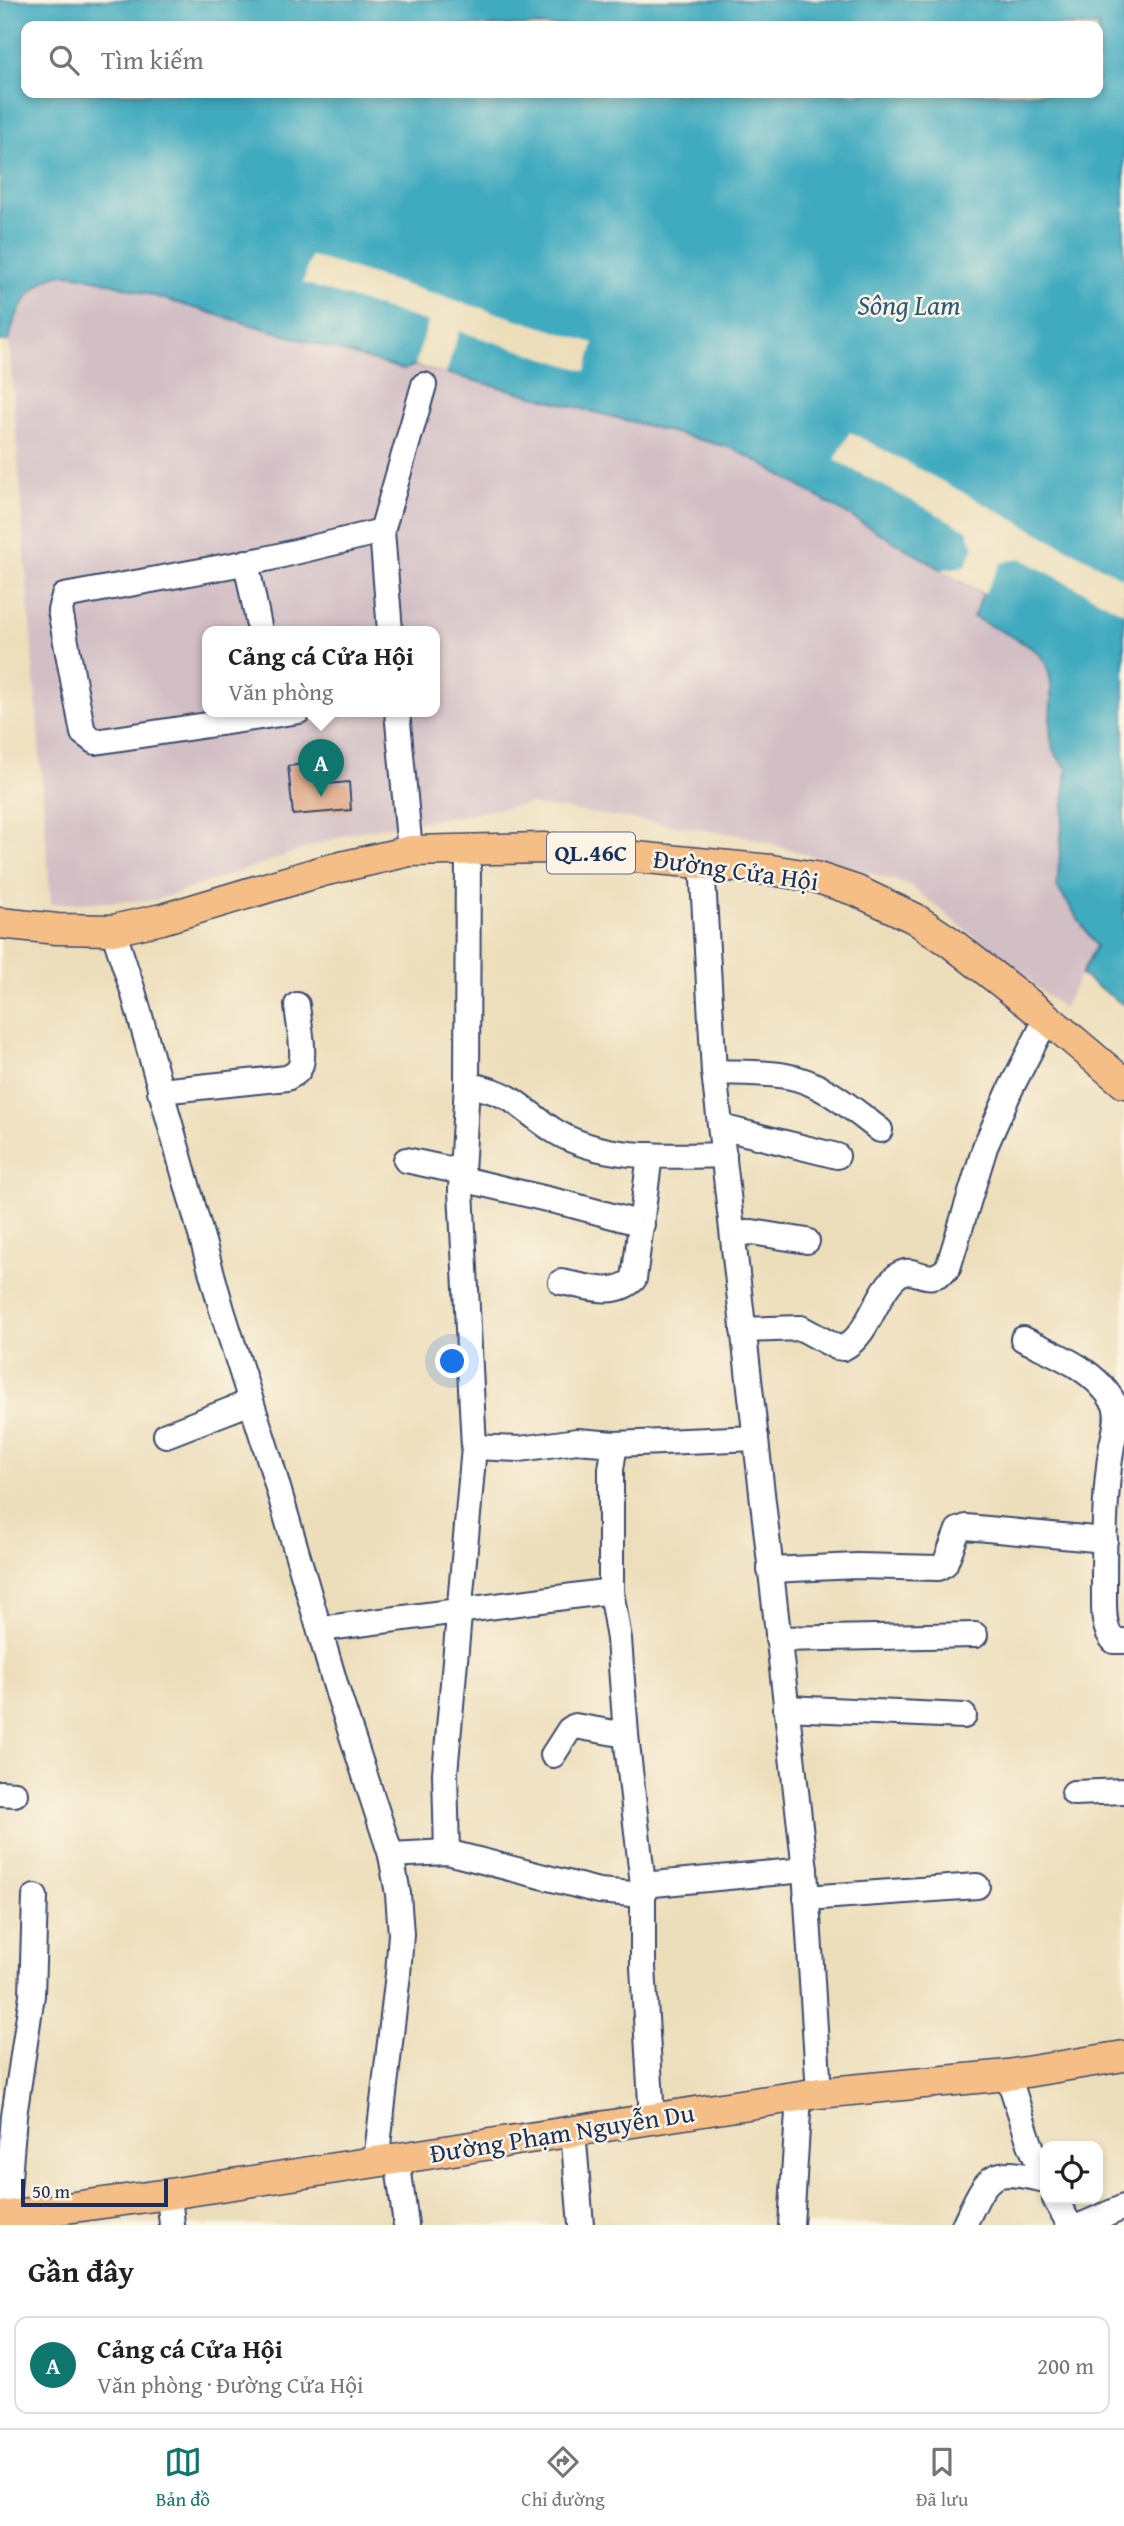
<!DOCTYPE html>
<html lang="vi">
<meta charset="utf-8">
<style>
body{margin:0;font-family:"Gentium Book Plus",serif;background:#f2f2f2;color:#222}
.controls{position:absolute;right:21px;bottom:21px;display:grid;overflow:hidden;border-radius:14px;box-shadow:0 4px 10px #0003}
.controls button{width:63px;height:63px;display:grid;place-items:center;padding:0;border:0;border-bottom:2px solid #e0e0e0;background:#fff;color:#222;font:35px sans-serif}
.scale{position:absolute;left:21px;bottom:18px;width:147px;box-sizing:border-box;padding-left:7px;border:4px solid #1b2f5e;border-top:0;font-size:19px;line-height:24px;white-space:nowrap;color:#1b2f5e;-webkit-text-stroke:5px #fcf5e5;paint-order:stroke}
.you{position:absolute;left:453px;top:1362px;width:24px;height:24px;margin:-18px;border:5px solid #fff;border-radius:50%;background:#1a73e8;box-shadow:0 0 0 10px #1a73e833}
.badge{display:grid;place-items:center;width:46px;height:46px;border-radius:50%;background:#0f766e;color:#fff;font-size:23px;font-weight:700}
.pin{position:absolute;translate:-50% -58px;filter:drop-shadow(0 2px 4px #0008)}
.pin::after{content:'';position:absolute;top:37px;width:24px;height:21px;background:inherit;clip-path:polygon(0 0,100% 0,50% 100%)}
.popup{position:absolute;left:202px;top:626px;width:238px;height:91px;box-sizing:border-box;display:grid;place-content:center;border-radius:14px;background:#fff;filter:drop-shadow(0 2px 5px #0005);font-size:23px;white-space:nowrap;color:#767676}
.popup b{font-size:26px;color:#222}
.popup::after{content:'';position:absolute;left:50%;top:100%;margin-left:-14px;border:14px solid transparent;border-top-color:#fff}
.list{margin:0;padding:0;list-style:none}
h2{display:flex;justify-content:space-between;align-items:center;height:91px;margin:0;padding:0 28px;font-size:30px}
h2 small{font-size:23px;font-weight:400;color:#767676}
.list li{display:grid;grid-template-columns:46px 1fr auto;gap:21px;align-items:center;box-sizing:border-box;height:98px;margin:0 14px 14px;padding:0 14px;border:2px solid #e0e0e0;border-radius:14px}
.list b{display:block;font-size:26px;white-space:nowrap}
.list p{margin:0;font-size:23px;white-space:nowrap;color:#767676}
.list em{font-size:23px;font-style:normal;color:#767676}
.icon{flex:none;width:38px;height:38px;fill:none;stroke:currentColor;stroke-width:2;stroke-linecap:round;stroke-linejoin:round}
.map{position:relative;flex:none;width:1124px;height:2225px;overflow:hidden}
.search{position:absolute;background:#fff;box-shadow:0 4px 10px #0003;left:21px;right:21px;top:21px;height:77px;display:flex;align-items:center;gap:18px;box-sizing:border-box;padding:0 24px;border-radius:14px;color:#767676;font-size:26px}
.sheet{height:203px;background:#fff}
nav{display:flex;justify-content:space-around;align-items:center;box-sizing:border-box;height:98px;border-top:2px solid #e0e0e0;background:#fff;font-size:19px;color:#767676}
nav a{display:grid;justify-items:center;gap:4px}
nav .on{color:#0f766e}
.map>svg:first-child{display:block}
</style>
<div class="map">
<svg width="1124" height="2225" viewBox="0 0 1124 2225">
<rect width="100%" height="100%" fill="#fcf5e5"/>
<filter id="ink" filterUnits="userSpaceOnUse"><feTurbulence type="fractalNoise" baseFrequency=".0143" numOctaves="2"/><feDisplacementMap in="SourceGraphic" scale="14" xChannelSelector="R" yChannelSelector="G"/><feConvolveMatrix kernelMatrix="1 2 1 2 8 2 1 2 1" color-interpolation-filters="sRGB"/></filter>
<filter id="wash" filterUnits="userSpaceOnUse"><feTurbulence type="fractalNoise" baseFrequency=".00686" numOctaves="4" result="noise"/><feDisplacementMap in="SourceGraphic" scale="28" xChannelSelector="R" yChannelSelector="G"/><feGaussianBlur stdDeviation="1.57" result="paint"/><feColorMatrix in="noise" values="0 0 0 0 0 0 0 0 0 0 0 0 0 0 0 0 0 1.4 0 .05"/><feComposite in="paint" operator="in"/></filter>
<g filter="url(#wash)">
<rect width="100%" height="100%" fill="#eddebb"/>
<!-- industrial -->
<path fill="#d2bec5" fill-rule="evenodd" d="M65 274 103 281 403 370 415 365 731 448 753 459 984 594 973 617 1037 652 1048 666 1056 759 1067 767 1057 887 1096 947 1063 1008 910 885 745 836 529 804 354 832 156 900 51 904 9 341 15 319 30 295 41 284 52 277ZM207 631H435V711H207Z"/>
<!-- water -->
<path fill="#3faabf" stroke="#2d6c8e" stroke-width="2" fill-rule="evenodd" d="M0 0H1124V1005L1081 975 1096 946 1057 887 1067 768C1032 740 1067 687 1040 655 1030 643 989 626 973 617L983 594 753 459 731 448 415 365 404 370 103 281C91 279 78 274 65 274 34 276 13 314 9 341H0ZM26 26H1098V93H26Z"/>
<!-- pier -->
<g fill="#eddebb">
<path d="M311 256 594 343 586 371 459 331 446 374 415 365 428 322 303 283Z"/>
<path d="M850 432 1124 579V613L1020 558 1001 563 984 594 940 570 966 566 974 547 967 530 835 460Z"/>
</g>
<g id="blocks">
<!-- building -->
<path fill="#dfa885" d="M314 763 316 785 349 782 351 810 293 815 288 766Z"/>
</g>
</g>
<g filter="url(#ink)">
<use href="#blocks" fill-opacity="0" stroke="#3a496c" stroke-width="2"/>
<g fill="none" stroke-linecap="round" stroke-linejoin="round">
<!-- minor casing -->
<g stroke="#3a496c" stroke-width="28">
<g id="minor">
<path d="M246 562 260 631"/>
<path d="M390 631 382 531 424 385"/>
<path d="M299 711 95 742 83 733 60 610 64 596 266 559 382 531"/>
<path d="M397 711 410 851"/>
<path d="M702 862 714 1072 805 1870 819 2093"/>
<path d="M113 930 133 991 222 1310 271 1464 337 1690 391 1855 398 1894 401 1934 398 1974 376 2162"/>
<path d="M714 1072C738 1073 762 1072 786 1076 822 1082 851 1108 880 1130"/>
<path d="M467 1084C482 1088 499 1091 512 1100 527 1110 540 1122 556 1132 605 1161 669 1156 724 1155"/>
<path d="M160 1091 287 1078C292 1075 298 1073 300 1067 306 1054 298 1020 297 1005"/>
<path d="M721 1127 837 1156"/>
<path d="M406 1160 462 1172"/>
<path d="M462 1179 568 1204 642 1224"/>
<path d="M733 1235 752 1232 807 1241"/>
<path d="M561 1282C587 1286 614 1298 634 1279L650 1155"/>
<path d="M743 1330 801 1328 836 1347 843 1348C869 1336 876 1292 898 1275 915 1263 925 1289 948 1268L985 1147 1011 1088 1047 1018"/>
<path d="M1023 1339C1055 1354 1095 1369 1114 1403 1120 1415 1115 1431 1112 1445 1104 1493 1104 1545 1104 1595 1104 1609 1103 1630 1114 1641H1124"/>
<path d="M166 1435 251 1402"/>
<path d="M615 1444 611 1469V1591L619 1639 626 1735 643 1885V1967L652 2119"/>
<path d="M474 1447 520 1449 577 1441 615 1444 756 1438"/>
<path d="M770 1570 857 1566 938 1568 945 1564 958 1530 966 1527 1105 1540"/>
<path d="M320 1629 611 1591"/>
<path d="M778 1639 975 1635"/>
<path d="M786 1708 964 1716"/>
<path d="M553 1755 569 1730 575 1726 626 1735"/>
<path d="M0 1793 15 1794"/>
<path d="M1074 1793 1124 1791"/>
<path d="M447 1852 445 1773 474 1447 461 1190 467 1084 468 848"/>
<path d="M391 1855 447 1852 599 1891 643 1895"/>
<path d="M643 1885 805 1870"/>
<path d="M806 1898 977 1886"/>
<path d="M1008 2075 1030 2144 1045 2179"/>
<path d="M573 2131 581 2225"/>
<path d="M397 2158 406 2225"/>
<path d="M169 2194 172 2225"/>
<path d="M1055 2199 1070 2225"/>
<path d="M6 2216 14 2116 32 1995 35 1897"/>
<path d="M791 2225 799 2096"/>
<path d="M964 2225C988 2175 988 2166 1045 2180"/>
<path d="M1082 2225 1124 2207"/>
</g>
</g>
<!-- major casing -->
<g stroke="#3a496c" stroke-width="33">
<g id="major">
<path d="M0 923 57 929 113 930 162 919 323 871 410 851 543 848 771 870 815 877 857 891 914 918 950 942 1047 1018 1124 1083"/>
<path d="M0 2217 169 2194 819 2093 1008 2075 1124 2056"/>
</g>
</g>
<!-- minor -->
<use href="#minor" stroke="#fff" stroke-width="24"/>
<!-- major -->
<use href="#major" stroke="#f6be87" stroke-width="30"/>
</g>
</g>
<g text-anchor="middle" stroke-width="5" stroke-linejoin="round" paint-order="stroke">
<!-- shield labels -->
<rect fill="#fcf5e5" stroke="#5e6a86" stroke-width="2" x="547" y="832.5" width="88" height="41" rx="5"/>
<g font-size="24" font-weight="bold" fill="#1b2f5e">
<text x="591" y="861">QL.46C</text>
</g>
<!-- street labels -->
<g font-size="26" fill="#1b2f5e" stroke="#fcf5e5">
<text transform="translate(736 870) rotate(8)" y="9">Đường Cửa Hội</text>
<text transform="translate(562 2133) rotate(-9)" y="9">Đường Phạm Nguyễn Du</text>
</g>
<!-- water labels -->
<g font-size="28" font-style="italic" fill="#285a80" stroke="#fcf5e5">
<text x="909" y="315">Sông Lam</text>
</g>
</g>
</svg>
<div class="controls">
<button><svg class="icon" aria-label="locate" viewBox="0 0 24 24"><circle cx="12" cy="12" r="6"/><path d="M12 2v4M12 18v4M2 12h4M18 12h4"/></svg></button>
</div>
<div class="scale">50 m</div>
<div class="you"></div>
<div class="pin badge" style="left:321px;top:797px">A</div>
<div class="popup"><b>Cảng cá Cửa Hội</b>Văn phòng</div>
<div class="search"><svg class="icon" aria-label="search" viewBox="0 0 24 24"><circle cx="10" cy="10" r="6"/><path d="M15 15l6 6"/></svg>Tìm kiếm</div>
</div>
<section class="sheet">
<h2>Gần đây<small></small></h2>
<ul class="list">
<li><span class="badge">A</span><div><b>Cảng cá Cửa Hội</b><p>Văn phòng · Đường Cửa Hội</p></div><em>200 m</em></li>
</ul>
</section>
<nav>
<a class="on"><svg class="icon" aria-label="map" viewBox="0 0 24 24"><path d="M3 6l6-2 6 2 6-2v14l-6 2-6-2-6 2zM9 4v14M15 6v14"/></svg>Bản đồ</a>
<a><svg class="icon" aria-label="directions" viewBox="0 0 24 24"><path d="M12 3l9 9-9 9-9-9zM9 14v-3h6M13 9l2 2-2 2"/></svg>Chỉ đường</a>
<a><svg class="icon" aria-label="saved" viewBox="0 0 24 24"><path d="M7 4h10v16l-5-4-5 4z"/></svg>Đã lưu</a>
</nav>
